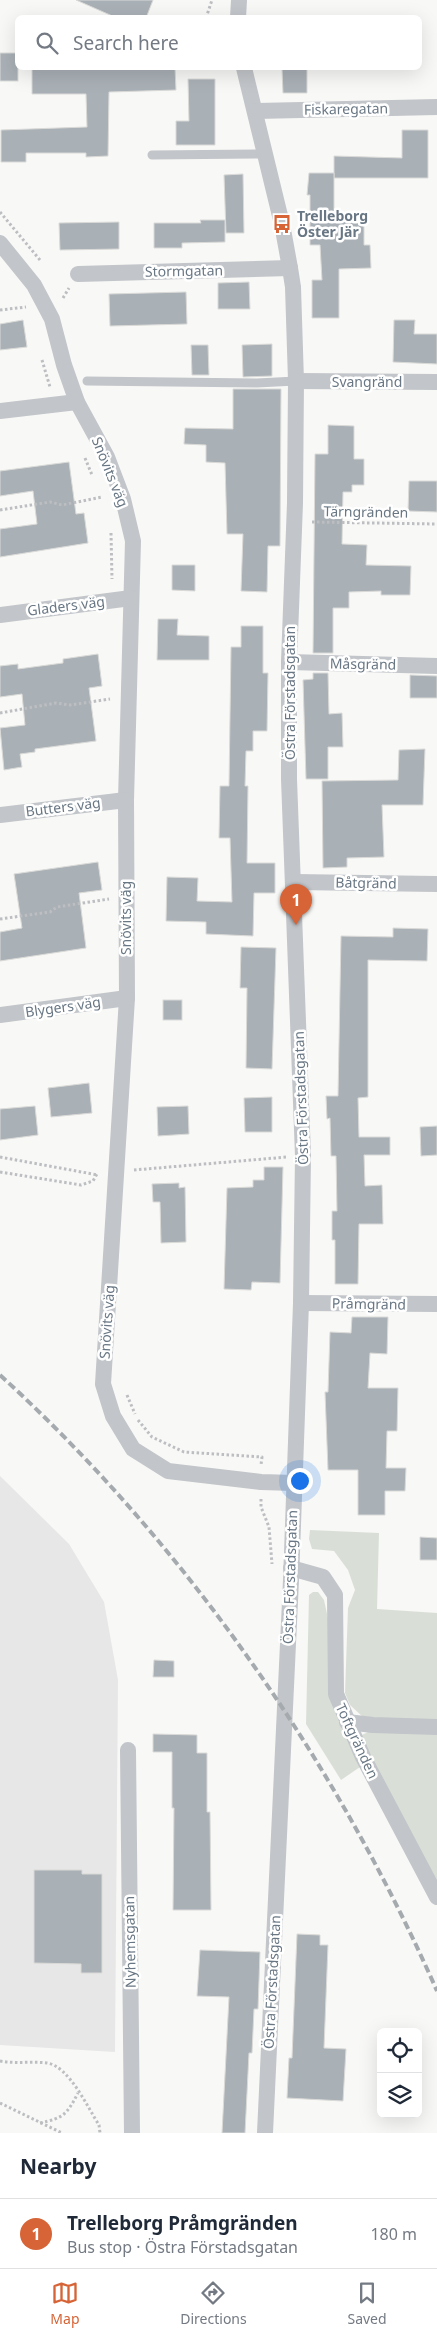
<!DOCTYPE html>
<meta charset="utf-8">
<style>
body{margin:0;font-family:"Noto Sans",sans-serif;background:#f6f6f7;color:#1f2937}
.controls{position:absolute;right:15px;bottom:15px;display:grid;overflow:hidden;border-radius:8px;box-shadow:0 5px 20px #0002}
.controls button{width:45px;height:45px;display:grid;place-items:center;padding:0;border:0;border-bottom:1px solid #e0e1e3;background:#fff;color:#1f2937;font:25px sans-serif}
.you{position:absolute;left:299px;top:1480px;width:18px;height:18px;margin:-12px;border:4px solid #fff;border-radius:50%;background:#1a73e8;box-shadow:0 0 0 8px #1a73e833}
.badge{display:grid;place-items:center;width:32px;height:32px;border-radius:50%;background:#d66437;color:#fff;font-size:16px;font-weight:700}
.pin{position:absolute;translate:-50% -41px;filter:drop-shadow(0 1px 2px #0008)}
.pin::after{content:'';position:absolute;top:26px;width:18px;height:15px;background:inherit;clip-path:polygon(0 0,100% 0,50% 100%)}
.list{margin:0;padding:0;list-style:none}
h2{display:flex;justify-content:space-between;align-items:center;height:65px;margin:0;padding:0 20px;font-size:21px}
h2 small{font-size:16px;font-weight:400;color:#747a83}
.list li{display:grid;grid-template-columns:32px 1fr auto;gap:15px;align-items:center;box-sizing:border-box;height:70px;padding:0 20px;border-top:1px solid #e0e1e3}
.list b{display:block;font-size:19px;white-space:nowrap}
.list p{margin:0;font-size:16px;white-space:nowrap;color:#747a83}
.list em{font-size:16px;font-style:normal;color:#747a83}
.icon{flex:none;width:28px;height:28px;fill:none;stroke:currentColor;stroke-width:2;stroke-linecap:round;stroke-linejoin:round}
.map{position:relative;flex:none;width:437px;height:2133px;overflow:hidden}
.search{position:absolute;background:#fff;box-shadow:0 5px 20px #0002;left:15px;right:15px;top:15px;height:55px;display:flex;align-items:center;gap:12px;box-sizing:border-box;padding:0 18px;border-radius:8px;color:#747a83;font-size:19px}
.sheet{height:135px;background:#fff}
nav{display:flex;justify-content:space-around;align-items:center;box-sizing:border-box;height:70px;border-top:1px solid #e0e1e3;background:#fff;font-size:14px;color:#747a83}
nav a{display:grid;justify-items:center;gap:2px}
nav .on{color:#d66437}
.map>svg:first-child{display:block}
</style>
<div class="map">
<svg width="437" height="2133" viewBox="0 0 437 2133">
<rect width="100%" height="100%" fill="#f8f8f6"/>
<!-- built -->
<path fill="#e6e7e6" d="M0 1476 69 1544 104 1602 118 1680 115 2052 0 2045Z"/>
<!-- green -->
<g fill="#d9dfd7">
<path d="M310 1530 379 1533 377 1609 437 1613V1722L363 1717 350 1705 345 1693 348 1608 355 1590 348 1570 334 1551 312 1549 309 1539Z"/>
<path d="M313 1592H318L324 1600 360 1767 341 1780 306 1724 309 1595Z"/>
<path d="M370 1731 437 1733V1889L370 1761 362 1735Z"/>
</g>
<!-- building -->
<g fill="#a9b0b6" stroke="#dadad8">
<path d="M76 0H153L146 18H117Z"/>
<rect x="0" y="53" width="18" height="28"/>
<path d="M32 68H175L176 90 109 92 108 156 86 157V153H26V162H1V130L87 127 86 94H32Z"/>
<path d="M307 68V93H283L282 69Z"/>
<path d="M188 79H215V145H176V121H189Z"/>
<path d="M402 130H428V178H334V156L402 158Z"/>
<path d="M309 173H334V219H364V245H370L371 268 339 269V318H312V280H322L320 245H310V195H307Z"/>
<path d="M243 174 244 233H226L224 175Z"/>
<path d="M200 220H225V242L182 243V248H154V223H201Z"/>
<path d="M119 222V249L60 250 59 223Z"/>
<path d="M249 282 250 309H218V283Z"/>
<path d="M186 292 187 324 110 326 109 294Z"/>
<path d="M23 320 27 347 0 350V324Z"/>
<path d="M394 320H415L414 334H437V364L393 362Z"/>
<path d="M272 344V376L243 377 242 345Z"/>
<path d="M191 345H208L209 375H192Z"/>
<path d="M233 389H281L280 546H268L267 592 241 591 243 534H227L225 463 206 462V445L184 444 185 428 233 429Z"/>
<path d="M328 425 354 426V459H364V485H352V492H343L342 544 367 545 366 565 411 566 410 595H381V591L349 592V608H333V653H313L315 454H328Z"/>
<path d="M69 462 76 514 84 513 88 543 0 557V529L37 524 33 491 0 496V471Z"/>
<path d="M409 481H437V512L408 511Z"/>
<path d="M172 565H195V591L172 590Z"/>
<path d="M158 619H178L177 635 209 636V660H157Z"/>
<path d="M241 626H263V673H268L267 731H253V751H246L245 786H248L247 863H275V893H254L253 936 206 934V922L166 921 167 877 198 878 197 901 232 902 230 838H219L220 786H229L231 647H241Z"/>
<path d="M98 654 102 686 89 688 96 741 35 749V752L20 754 22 767 4 770 0 728 25 725 22 694 0 697V666L18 664V669L63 663V659Z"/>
<path d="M313 673H328L329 714 342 713 343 747H328V779H306L303 680 313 679Z"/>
<path d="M410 675 437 676V698H410Z"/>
<path d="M425 749 423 805H382L384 857 347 858V867L323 868 322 781 398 780 399 750Z"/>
<path d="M98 862 102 890 79 893 86 948 0 961V932L22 928 14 874Z"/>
<path d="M393 928 428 929 427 961 368 960V1097L358 1098 359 1137H390V1155H364L365 1186 382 1185 383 1224H359L358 1284H335V1240H332V1211H337L336 1156H331L330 1118 327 1119 326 1096H338L341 936 393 937Z"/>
<path d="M241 947 276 948 272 1069 246 1068 247 988H240Z"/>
<rect x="163" y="1000" width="19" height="20"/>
<path d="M89 1083 92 1113 51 1117 48 1088Z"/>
<path d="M272 1097V1132H245L244 1098Z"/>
<path d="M35 1106 38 1135 0 1140V1109Z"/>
<path d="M188 1106 189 1134 158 1136 157 1107Z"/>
<path d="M437 1126V1155L421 1156 420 1127Z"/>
<path d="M264 1167H283L280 1283 252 1282 251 1290 224 1289 227 1188 253 1187V1180H264Z"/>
<path d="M179 1183V1188L185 1187 186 1242 161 1243 160 1202H153L152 1184Z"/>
<path d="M352 1317H388L387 1354 370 1353 368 1388H398L397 1431H387L386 1468H406L405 1491H385V1515H358V1470H328L325 1392H328L330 1332 351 1333Z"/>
<path d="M420 1537 437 1538V1560H420Z"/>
<path d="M154 1660 174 1661V1677H153Z"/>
<path d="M153 1734 197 1735V1753H207V1812H210L211 1910H173L174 1808H172V1752H153Z"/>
<path d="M34 1870H82V1874H102V1973H81V1964L34 1963Z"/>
<path d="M297 1934 320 1935V1945H328L324 2048 346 2049 343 2101 287 2098 289 2058H292Z"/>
<path d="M200 1950 260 1952 258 2009H254L252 2053H249L245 2133H222L229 1997 197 1996Z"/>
</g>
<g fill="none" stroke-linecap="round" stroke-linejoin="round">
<!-- path -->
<g stroke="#bcbec1" stroke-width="3" stroke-dasharray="2.5 2.5" stroke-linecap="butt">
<path d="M206 18 212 0"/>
<path d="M0 212 40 260"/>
<path d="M63 298 69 288"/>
<path d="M0 310 26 307"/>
<path d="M42 360 50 387"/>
<path d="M85 458 92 475"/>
<path d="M0 510 50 502 62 505 102 497"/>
<path d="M312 522 437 524"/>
<path d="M111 533 112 579"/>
<path d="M0 713 56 703 70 705 110 699"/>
<path d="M0 919 50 912 57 907 109 899"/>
<path d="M0 1157 98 1175"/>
<path d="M134 1170 287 1157"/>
<path d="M0 1172 81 1185 93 1181 98 1172"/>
<path d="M127 1395 135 1414"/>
<path d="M138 1420 152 1437 184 1452 262 1457 261 1465"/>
<path d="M261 1499V1507L269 1527 272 1564"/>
<path d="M0 2061C16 2064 32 2061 47 2063 69 2066 88 2108 99 2125L100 2133"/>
<path d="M0 2103 62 2133"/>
<path d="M40 2123C64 2118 67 2114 78 2093"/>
</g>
<!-- service -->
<g stroke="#c2c5c9" stroke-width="9">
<path d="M152 155 265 154"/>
<path d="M87 381 257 383 296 381"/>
</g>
<!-- minor -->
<g stroke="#c2c5c9" stroke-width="16">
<path d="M238 18 239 0"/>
<path d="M244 68 282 224 290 268 293 287 296 381 295 503 289 662V779L303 1156 301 1303 291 1580 265 2133"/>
<path d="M256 111 437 107"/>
<path d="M0 243 34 285 52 319 64 365 77 402 107 457 123 499 133 541 126 800 127 998 103 1384 113 1416 133 1449 168 1471 261 1482 294 1483"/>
<path d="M78 274 290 268"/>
<path d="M296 381 437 382"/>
<path d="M0 411 77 402"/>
<path d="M0 615 131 598"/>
<path d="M289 662 437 666"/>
<path d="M0 815 126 800"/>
<path d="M294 882 437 884"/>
<path d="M0 1015 127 998"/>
<path d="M301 1303 437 1304"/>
<path d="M291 1568 323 1577 335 1595 336 1694 363 1757 437 1897"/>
<path d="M347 1722 373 1725 437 1727"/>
<path d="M128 1750 132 2133"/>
</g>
<!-- rail -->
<path stroke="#a5aaaf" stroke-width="4" stroke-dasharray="8 4" stroke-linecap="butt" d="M0 1375C186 1545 336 1762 437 1991"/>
</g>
<!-- icons -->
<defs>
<g id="bus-bare" transform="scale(1.5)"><path d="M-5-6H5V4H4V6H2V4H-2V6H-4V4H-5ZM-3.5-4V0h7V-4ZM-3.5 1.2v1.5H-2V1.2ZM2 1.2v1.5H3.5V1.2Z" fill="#d66437" stroke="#fff" stroke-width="2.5" paint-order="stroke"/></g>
</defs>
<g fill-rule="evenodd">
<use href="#bus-bare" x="282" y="224"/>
</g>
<g text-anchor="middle" stroke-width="5" stroke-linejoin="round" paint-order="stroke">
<!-- street labels -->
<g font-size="14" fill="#697784" stroke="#fff">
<text transform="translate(346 109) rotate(-1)" y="5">Fiskaregatan</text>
<text transform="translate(184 271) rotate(-1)" y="5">Stormgatan</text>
<text x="367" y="387">Svangränd</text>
<text transform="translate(110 472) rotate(68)" y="5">Snövits väg</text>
<text transform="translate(366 512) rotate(1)" y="5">Tärngränden</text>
<text transform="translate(66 606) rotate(-7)" y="5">Gladers väg</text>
<text transform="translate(363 664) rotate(1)" y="5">Måsgränd</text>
<text transform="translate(290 693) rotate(-90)" y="5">Östra Förstadsgatan</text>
<text transform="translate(63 807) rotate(-7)" y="5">Butters väg</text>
<text transform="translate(366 883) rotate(1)" y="5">Båtgränd</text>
<text transform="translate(126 918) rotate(-90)" y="5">Snövits väg</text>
<text transform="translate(63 1007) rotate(-8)" y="5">Blygers väg</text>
<text transform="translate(301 1098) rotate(-92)" y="5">Östra Förstadsgatan</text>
<text transform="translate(369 1304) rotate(1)" y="5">Pråmgränd</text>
<text transform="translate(107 1322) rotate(-86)" y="5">Snövits väg</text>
<text transform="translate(290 1577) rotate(-88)" y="5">Östra Förstadsgatan</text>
<text transform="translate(357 1741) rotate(65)" y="5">Toftgränden</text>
<text transform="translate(130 1942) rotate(-91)" y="5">Nyhemsgatan</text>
<text transform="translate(272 1982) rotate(-87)" y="5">Östra Förstadsgatan</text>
</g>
<!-- poi labels -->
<g font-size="14" font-weight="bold" fill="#697784" stroke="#fff" text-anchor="start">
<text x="297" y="221">Trelleborg<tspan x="297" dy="16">Öster Jär</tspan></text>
</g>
</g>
</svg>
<div class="controls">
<button><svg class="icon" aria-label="locate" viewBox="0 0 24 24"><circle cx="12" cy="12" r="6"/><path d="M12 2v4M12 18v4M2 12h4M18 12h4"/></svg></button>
<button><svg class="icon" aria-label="layers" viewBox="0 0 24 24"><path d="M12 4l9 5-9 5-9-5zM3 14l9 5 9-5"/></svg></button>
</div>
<div class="you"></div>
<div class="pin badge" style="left:296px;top:925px">1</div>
<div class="search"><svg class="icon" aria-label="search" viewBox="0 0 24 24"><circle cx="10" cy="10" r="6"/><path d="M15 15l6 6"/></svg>Search here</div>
</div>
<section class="sheet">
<h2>Nearby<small></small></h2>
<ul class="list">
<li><span class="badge">1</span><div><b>Trelleborg Pråmgränden</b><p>Bus stop · Östra Förstadsgatan</p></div><em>180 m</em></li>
</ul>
</section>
<nav>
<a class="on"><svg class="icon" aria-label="map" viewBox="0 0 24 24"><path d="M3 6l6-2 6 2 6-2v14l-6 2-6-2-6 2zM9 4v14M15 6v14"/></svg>Map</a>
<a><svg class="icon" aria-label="directions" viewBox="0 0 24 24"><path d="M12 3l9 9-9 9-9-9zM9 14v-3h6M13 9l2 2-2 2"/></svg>Directions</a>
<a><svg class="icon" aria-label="saved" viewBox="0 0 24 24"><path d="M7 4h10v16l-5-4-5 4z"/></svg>Saved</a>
</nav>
